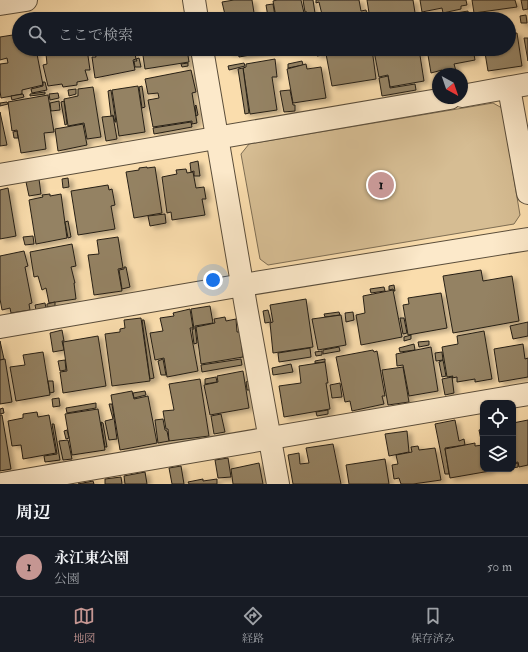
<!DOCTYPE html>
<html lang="ja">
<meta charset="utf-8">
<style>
body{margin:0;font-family:"IM FELL Double Pica","Noto Serif JP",serif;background:#242831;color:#f1f3f6}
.controls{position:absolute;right:12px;bottom:12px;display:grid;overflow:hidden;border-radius:8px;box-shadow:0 1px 3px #0004}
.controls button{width:36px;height:36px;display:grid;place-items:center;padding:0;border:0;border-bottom:1px solid #363941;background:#171b24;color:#f1f3f6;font:20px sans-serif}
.compass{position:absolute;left:432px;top:68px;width:36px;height:36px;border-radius:50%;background:#171b24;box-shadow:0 1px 3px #0004;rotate:140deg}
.you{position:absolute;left:213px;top:280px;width:14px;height:14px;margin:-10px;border:3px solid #fff;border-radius:50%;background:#1a73e8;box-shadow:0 0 0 6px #1a73e833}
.badge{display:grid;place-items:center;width:26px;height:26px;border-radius:50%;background:#c59692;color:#111;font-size:13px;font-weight:700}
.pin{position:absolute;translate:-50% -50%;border:2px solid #fff;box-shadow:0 1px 4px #0006}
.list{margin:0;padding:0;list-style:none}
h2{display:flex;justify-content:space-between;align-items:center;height:52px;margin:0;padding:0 16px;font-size:17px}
h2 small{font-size:13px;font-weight:400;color:#9ea1a6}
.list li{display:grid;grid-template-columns:26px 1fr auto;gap:12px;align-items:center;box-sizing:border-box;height:60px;padding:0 16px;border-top:1px solid #363941}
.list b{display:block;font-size:15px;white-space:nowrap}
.list p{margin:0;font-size:13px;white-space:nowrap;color:#9ea1a6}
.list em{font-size:13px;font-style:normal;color:#9ea1a6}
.icon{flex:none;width:22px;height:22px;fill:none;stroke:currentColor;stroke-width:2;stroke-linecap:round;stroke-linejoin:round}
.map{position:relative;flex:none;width:528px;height:484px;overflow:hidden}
.search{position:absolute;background:#171b24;box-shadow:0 1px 3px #0004;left:12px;right:12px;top:12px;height:44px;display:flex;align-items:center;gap:10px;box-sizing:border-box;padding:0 14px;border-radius:22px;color:#9ea1a6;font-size:15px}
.sheet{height:112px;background:#171b24}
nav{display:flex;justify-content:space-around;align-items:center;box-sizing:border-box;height:56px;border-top:1px solid #363941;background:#171b24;font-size:11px;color:#9ea1a6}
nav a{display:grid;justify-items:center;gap:2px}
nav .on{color:#c59692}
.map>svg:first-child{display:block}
</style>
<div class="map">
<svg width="528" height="484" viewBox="0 0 528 484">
<defs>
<filter id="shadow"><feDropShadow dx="4.5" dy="2.5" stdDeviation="2" flood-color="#0004"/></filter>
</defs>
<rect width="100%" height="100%" fill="#faddad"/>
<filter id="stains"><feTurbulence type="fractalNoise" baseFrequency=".005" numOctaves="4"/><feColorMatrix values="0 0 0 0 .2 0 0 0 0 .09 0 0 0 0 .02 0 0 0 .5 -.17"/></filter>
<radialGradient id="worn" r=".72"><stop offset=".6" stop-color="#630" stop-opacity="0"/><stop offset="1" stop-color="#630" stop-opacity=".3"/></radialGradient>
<!-- green -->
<path fill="#d6bd93" stroke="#7e6e54" d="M493 103 502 108 520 215 514 224 268 265 260 259 241 154 249 144Z"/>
<!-- building -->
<g fill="#948264" stroke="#261f15" filter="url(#shadow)">
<path d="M234 0H252L255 19H226L222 2Z"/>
<path d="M277 0H301L304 13H306L307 19H273L276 17 273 1Z"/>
<path d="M303 0H313L315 13 307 15V12H305Z"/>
<path d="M316 0H359L361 11 366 10 368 19H323L319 2 316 3Z"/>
<path d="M367 0H413L416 19H370Z"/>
<path d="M420 0H466L467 5 461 6V9L443 13 442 8 422 12Z"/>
<path d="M472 0H515L517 7 474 13Z"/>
<path d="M521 0H528V9L523 10Z"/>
<path d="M273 4 275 16 268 17 266 5Z"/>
<path d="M468 11 469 19H457L456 13Z"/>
<path d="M526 15 527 23H521L520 16Z"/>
<path d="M517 33 522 66 488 71 485 53 489 52V49H509V34Z"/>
<path d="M19 34V49H36L43 85 22 90V94L1 98 0 91V64L8 63 7 58 0 60V37Z"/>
<path d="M524 38H528V61Z"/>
<path d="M57 49V52L69 49H87L90 70H85L88 80 77 82V85L63 87 62 84 48 86 43 65 47 64 46 54H47V50Z"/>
<path d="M94 49H134L136 59 133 60 135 70 95 78 92 57H96Z"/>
<path d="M142 49H187L189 62 145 69Z"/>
<path d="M228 49H273V51L239 57 238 52 229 53Z"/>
<path d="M342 49H372L376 79 332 86 326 54 342 51Z"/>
<path d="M388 49H419L424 81 390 87 388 75 379 77 374 51Z"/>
<path d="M427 49H473L475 60 454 64 456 71 442 74V70L431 73Z"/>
<path d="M322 50 323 55 317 56 316 51Z"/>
<path d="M139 58 141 67H135L134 61H137L136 59Z"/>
<path d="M275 59 277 77H272L277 110 250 114 243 68 246 67V64Z"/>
<path d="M302 61 303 65 288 68V64Z"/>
<path d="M188 63V66L182 67 181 64Z"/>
<path d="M244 63 245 66 229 70 228 66Z"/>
<path d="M306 64 307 69 321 67 326 98 293 103 287 69Z"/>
<path d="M243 68 249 113 245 114 238 69Z"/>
<path d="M191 70 196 92 192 93 197 123 192 124V121L153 127 148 100 159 98 158 93 148 94 145 79Z"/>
<path d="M388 76 390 88 415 84 416 90 382 96 379 78Z"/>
<path d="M43 82H45L47 90 32 93 31 89 43 86Z"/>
<path d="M138 86 145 132 119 136 112 90Z"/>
<path d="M142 86 145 107 142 108 139 87Z"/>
<path d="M93 87 101 137 87 139 84 123 68 126 64 99 78 96V89Z"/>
<path d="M76 89V94L69 96 68 90Z"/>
<path d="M111 90 116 122H115L113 115 111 116 108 91Z"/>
<path d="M290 90 293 105H295V111L284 112 280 91Z"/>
<path d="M45 92V94L30 96V94Z"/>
<path d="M58 93 59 98 50 100 49 94Z"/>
<path d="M23 94 24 97 12 100 11 96Z"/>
<path d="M48 95 54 132 44 133 46 149 21 153 17 130 12 131 8 102Z"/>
<path d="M59 101 60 110 51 111 50 103Z"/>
<path d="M64 101 67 124 65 125 61 102Z"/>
<path d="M7 102 8 104 0 106V103Z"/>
<path d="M196 105 198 115 196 116 195 106Z"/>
<path d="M0 112 7 145 0 146Z"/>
<path d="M113 116 117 139 106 141 102 117Z"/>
<path d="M191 122 192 127 154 134 153 128Z"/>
<path d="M83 124 87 145 58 151 55 129Z"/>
<path d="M17 131 18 138H14L13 132Z"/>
<path d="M198 161 200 176H194V171L191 172 190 163Z"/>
<path d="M147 167V168L155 167 162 213 134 218 126 172 139 170V168Z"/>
<path d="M186 169 187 173 193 172 196 188 204 187 206 199H202L205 215 172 220 171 212 167 213 162 177 177 174 176 170Z"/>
<path d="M68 178 69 187 63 188 62 179Z"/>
<path d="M39 179 41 194 29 196 26 182Z"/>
<path d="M108 185 109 190 112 189 115 205 111 206 115 229 78 235 71 191Z"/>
<path d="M8 188 16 236 0 239V190Z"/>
<path d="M50 194V196L61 194 67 238 36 244 29 200 43 197 42 195Z"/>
<path d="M165 214 166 223 150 226 148 216Z"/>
<path d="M68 221 71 237 68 238 65 222Z"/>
<path d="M33 236 34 244 25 245 23 237Z"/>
<path d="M118 237 123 268 118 269 122 291 94 295 88 255 99 254 97 240Z"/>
<path d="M72 244 76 266 71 267 75 283H74L76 299 49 303 46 288 42 290 38 276 34 277 30 252Z"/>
<path d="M24 251 28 266 25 267 32 303 29 304 30 310 11 313 10 308 2 310 0 299V256Z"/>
<path d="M124 267H126L130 287 122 289 119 270 124 269Z"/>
<path d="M481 270 483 281 512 276 519 321 453 333 443 276Z"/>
<path d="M394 285 395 291H394L393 289 389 290V286Z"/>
<path d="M384 287 385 291 371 293 370 289Z"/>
<path d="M393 290 402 337 361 345 356 315 365 313 363 296Z"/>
<path d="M441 293 447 328 408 335 403 305 409 304 408 298Z"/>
<path d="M306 299 313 347 273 353 270 323 273 322 270 305Z"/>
<path d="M55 302V306L47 307V304Z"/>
<path d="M45 303 46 308 36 310 35 305Z"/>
<path d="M210 306 213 323 195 326 197 343 194 344 192 329H194L191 309Z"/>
<path d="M190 309 193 328H190L198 371 167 377 164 358 155 360 150 333 163 331 160 318 174 316 173 313Z"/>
<path d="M268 310 271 322 265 323 263 311Z"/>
<path d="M339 312 340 315 325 317 324 314Z"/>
<path d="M353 312 354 320 346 322 345 313Z"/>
<path d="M341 315 346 345 318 350 312 319Z"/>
<path d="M225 317 226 321 236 319 237 332H240L243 357 201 364 196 327 215 323 214 319Z"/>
<path d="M141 318 150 381 112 386 105 334 120 332V329L125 328 124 320Z"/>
<path d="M400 318H404L407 333 403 334Z"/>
<path d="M142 320H144L154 378 150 379Z"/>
<path d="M528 322V336L513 339 510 326Z"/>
<path d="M62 330 64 341H62L64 350 53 352 50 333Z"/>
<path d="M484 331 492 379 475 382V379L457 382V377L452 378 453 376 447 377 442 347 458 344 457 336Z"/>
<path d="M411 335V339L404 341V337Z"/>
<path d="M98 336 106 386 63 393 60 372 67 371 63 342Z"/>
<path d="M0 341 4 359 0 360Z"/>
<path d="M429 341V345L419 347 418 342Z"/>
<path d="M414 344 415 350 400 352 399 348Z"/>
<path d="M523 344 525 359 528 358V377L499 382 494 349Z"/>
<path d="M339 347 340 351 323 354V350Z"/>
<path d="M431 347 438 391 409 396 403 365 397 366 396 354Z"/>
<path d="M310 348 311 357 279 362 278 353Z"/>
<path d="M373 350 374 352 377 351 385 396H382L384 404 352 411 350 401 345 402 336 357Z"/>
<path d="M322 351V355L316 356 315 352Z"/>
<path d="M43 352 50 395 16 401 10 367 25 365 23 355Z"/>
<path d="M442 352 443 360 436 361 435 353Z"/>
<path d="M5 359 12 402 0 404V360Z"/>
<path d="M163 359 166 375H161L158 361Z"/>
<path d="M241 359 242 365 202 372 201 365Z"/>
<path d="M325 359V362L315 363V361Z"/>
<path d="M65 360 66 370 60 371 58 361Z"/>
<path d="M443 360 446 376 442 377 439 362Z"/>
<path d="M325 362 328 383H326L330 409 284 417 279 386 301 383 299 366Z"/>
<path d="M291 364 293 372 273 375 272 368Z"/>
<path d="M403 367 409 402 388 405 382 370Z"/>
<path d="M243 371 249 408 210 415 204 385 218 382 217 376Z"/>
<path d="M216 377 217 382 205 384V379Z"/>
<path d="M452 377 454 393 445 395 442 379Z"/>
<path d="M200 379 209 436 169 441 168 429H166L163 411 174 410 169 384Z"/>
<path d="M48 381H53L54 392 50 393Z"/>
<path d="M249 381 250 390H247L246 382Z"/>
<path d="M340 383 342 397 332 398 330 385Z"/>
<path d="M132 391 134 399 148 396 157 443 120 450 111 395Z"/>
<path d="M145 391 146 395 134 398 133 393Z"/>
<path d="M59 398 60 406 53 407 52 399Z"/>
<path d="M96 403V408L67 413 66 408Z"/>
<path d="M109 404H112L117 439 109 440 105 421 113 419Z"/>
<path d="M3 408 4 413 0 414V409Z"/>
<path d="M98 409 105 450 72 455 65 414Z"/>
<path d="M328 410V414L317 416 316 412Z"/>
<path d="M37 412 38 417 49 415 56 453 23 459 21 445 12 446 8 421 23 418V414Z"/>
<path d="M221 414 225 432 214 434 211 416Z"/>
<path d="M0 415H2L11 469 0 471Z"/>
<path d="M163 419 165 430 167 431 169 441 158 443 155 420Z"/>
<path d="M455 420 459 441 464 439 465 445 445 448 449 474H445L435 424Z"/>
<path d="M528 420V465L519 467 518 462 513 463V423Z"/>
<path d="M101 422 103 423 107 447H105Z"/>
<path d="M52 424H54L60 460 45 462 44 456 57 454Z"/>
<path d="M483 429V440H481L479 430Z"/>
<path d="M67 430 69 438 66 439 64 431Z"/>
<path d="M407 431 409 452 389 456 385 434Z"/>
<path d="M68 440 72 459 63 460 59 441Z"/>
<path d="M475 443V446L483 445V469H490V471L450 478 445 449Z"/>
<path d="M333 444 341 484H293L288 455 299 453 300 464 309 463 306 448Z"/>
<path d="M418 446 419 450 435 448 441 480 413 484H401L399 478 394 479 392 465 398 464 396 455 412 452 411 447Z"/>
<path d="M228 458 231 477 218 478 215 460Z"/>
<path d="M385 459 389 484H349L346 465Z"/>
<path d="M259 463 263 484H233L231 469Z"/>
<path d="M518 463V467L513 468V464Z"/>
<path d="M181 466 184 484H172L169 468Z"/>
<path d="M145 472 147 484H125L124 476Z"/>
<path d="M121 477 122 484H105V479Z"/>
<path d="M203 479V481L217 479V484H189L188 482Z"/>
<path d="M93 481 94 484H78Z"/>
</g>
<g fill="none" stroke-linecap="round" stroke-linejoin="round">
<!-- minor casing -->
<g stroke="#5b4e3b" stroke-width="24">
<g id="minor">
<path d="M194 0 197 19"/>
<path d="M0 4 26 0"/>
<path d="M202 49 246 307 278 484"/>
<path d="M509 88 528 193"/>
<path d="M462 96 528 84"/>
<path d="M0 175 450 98"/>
<path d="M0 327 243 285 528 239"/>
<path d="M2 484 528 394"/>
</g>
</g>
<!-- minor -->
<use href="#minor" stroke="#fce9ca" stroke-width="22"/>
</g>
<rect width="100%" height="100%" filter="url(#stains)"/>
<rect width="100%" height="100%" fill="url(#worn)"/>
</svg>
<div class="controls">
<button><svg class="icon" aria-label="locate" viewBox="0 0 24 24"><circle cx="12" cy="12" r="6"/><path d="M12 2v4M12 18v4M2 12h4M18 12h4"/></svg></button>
<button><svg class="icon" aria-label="layers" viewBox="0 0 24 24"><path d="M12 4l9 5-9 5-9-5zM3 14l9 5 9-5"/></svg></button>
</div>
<svg class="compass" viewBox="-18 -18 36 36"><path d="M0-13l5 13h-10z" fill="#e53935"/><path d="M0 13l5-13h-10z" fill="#9ea1a6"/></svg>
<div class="you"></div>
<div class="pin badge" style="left:381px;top:185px">1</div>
<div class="search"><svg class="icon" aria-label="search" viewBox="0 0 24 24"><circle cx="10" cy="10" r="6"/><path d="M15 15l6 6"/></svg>ここで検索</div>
</div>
<section class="sheet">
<h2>周辺<small></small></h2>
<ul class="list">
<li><span class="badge">1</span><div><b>永江東公園</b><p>公園</p></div><em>50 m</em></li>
</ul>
</section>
<nav>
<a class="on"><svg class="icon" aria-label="map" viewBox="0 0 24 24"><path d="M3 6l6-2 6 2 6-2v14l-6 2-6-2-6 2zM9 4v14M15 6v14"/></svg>地図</a>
<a><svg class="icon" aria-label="directions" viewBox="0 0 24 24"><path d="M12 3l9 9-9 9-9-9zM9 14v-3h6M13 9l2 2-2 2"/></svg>経路</a>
<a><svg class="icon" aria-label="saved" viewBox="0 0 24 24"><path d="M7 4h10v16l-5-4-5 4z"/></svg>保存済み</a>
</nav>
